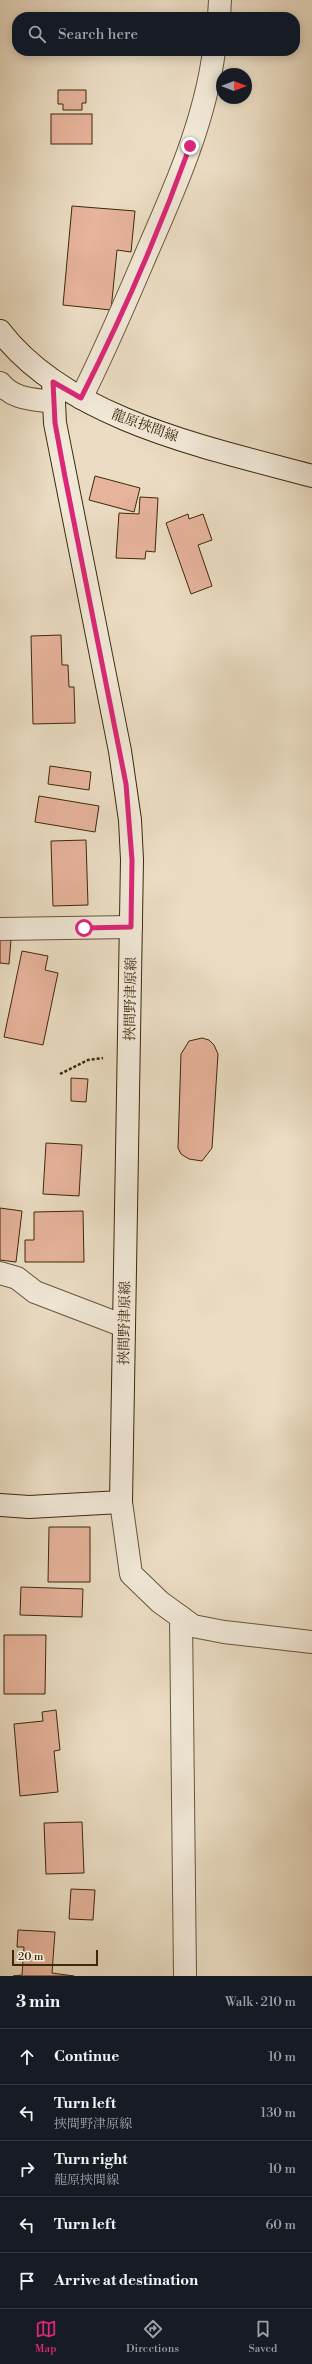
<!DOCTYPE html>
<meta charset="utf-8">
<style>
body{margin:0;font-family:"Libre Bodoni","Noto Serif JP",serif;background:#20242c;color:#f1f3f6}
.compass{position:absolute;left:216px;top:68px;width:36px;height:36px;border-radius:50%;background:#171b24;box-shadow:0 2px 10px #0003;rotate:90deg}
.scale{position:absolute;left:12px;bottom:10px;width:86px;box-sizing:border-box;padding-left:4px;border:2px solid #3d2809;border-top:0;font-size:11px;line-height:14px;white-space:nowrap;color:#3d2809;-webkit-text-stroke:3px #f2e9d9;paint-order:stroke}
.stop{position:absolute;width:12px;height:12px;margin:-9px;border:3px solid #db2777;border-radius:50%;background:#fff}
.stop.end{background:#db2777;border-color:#fff;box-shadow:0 1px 4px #0008}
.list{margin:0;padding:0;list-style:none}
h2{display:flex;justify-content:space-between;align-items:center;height:52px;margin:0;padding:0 16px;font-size:17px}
h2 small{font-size:13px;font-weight:400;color:#9ea1a6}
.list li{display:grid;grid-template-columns:26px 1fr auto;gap:12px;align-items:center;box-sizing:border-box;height:56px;padding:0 16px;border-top:1px solid #363941}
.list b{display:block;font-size:15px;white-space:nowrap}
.list p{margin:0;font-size:13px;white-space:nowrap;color:#9ea1a6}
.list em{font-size:13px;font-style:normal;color:#9ea1a6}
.icon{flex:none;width:22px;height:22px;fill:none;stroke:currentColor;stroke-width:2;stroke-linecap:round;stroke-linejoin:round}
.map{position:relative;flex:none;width:312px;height:1976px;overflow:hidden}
.search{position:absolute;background:#171b24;box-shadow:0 2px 10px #0003;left:12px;right:12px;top:12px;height:44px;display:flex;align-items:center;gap:10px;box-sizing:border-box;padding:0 14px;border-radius:16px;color:#9ea1a6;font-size:15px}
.sheet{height:332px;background:#171b24}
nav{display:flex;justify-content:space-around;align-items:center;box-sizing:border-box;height:56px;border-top:1px solid #363941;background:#171b24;font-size:11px;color:#9ea1a6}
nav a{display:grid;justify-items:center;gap:2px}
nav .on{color:#db2777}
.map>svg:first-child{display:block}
</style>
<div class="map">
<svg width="312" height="1976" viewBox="0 0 312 1976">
<rect width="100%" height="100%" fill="#ebddc4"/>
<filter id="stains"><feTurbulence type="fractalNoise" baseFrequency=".005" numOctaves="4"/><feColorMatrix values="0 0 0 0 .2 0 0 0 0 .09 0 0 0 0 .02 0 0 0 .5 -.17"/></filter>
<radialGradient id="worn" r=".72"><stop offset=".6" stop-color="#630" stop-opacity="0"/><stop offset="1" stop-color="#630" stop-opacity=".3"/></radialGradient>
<!-- building -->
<g fill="#e7b49c" stroke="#3d2809">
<path d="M58 90H86V103H82V110H63V104H58Z"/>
<rect x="51" y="114" width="41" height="30"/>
<path d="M72 206 135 211 131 252 117 250 111 310 63 305Z"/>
<path d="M95 476 140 488 134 512 89 500Z"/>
<path d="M140 497 158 498 155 552 146 551 145 559 116 558 119 513 139 514Z"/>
<path d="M188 514 189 519 203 514 212 540 198 545 212 586 191 594 166 523Z"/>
<path d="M61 635 62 665H68L69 687H74L75 723 33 724 31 636Z"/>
<path d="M50 766 91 772 89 790 48 784Z"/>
<path d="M39 796 99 806 95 832 35 822Z"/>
<path d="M86 840 88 905 53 906 51 841Z"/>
<path d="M0 939 11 940 9 964 0 963Z"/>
<path d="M22 951 48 956 45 970 58 973 43 1045 4 1037Z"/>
<path d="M202 1038 209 1040 214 1045 218 1054 212 1148 202 1161 189 1159 181 1154 178 1148 181 1054 189 1041Z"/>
<path d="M71 1078 88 1079 86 1102 71 1101Z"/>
<path d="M46 1143 82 1145 79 1196 43 1194Z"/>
<path d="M0 1208 22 1211 16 1262 0 1260Z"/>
<path d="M83 1211 84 1262H25V1240H34V1212Z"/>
<path d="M49 1527H90V1582H48Z"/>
<path d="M21 1587 83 1589 82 1617 20 1615Z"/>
<path d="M4 1635H46L45 1694H4Z"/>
<path d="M56 1710 60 1750 54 1751 58 1792 20 1796 14 1724 43 1721 42 1712Z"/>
<path d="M82 1822 84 1873 46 1874 44 1823Z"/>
<path d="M71 1889 95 1890 93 1920 69 1919Z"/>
<path d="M18 1930 55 1932 52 1973 74 1976H13L22 1975 24 1947H17Z"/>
</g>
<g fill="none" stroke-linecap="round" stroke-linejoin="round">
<!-- street casing -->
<g stroke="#685538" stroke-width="24">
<g id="street">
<path d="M219 17 220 0"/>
<path d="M0 383C14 400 33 399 53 402"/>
<path d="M81 398C105 351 126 301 147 252 175 188 205 121 214 51"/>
<path d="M0 929 131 927"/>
<path d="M0 1273 17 1278 35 1292 124 1326"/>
<path d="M121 1502 131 1574 160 1602 193 1626 224 1632 312 1642"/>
<path d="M181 1617 185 1976"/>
</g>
</g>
<!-- secondary casing -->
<g stroke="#3d2809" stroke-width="24">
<g id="secondary">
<path d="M0 331C68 420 209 448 312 476"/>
<path d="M0 1505 29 1507 121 1502 132 860 130 820 120 751 55 423 53 382"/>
</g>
</g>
<!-- path -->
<path stroke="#3d2809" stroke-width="2.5" stroke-dasharray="3 2" stroke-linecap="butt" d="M60 1074 88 1060 103 1058"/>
<!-- street -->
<use href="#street" stroke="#f2e9d9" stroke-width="22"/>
<!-- secondary -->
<use href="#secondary" stroke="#f2e9d9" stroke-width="22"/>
</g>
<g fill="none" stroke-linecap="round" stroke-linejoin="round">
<!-- route -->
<path stroke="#db2777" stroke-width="5" d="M84 928 131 927 132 860 126 784 65 477 55 423 53 382 81 398C122 317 159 232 190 146"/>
</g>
<g text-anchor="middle" stroke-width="3.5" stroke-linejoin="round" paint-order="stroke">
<!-- street labels -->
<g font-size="14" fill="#3d2809" stroke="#f2e9d9">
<text transform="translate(145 425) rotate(20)" y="5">龍原挾間線</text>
<text transform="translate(130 999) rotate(-89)" y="5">挾間野津原線</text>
<text transform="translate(124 1323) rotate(-89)" y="5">挾間野津原線</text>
</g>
</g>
<rect width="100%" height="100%" filter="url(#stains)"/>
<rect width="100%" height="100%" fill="url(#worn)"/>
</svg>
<svg class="compass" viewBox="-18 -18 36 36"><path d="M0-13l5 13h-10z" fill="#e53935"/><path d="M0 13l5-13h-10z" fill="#9ea1a6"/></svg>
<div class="scale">20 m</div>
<div class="stop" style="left:84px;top:928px"></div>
<div class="stop end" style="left:190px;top:146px"></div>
<div class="search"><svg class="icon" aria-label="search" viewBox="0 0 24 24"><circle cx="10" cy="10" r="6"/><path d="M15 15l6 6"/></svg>Search here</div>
</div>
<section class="sheet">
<h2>3 min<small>Walk · 210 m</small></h2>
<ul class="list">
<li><svg class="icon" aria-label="ahead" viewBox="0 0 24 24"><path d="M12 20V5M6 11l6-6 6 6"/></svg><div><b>Continue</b></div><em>10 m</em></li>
<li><svg class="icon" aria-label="left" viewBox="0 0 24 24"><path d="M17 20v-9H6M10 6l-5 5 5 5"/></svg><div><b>Turn left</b><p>挾間野津原線</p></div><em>130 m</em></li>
<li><svg class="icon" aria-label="right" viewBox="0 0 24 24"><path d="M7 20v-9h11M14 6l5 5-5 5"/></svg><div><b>Turn right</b><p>龍原挾間線</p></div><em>10 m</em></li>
<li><svg class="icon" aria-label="left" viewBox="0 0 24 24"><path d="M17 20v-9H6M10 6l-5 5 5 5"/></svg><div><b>Turn left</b></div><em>60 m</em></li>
<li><svg class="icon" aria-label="arrive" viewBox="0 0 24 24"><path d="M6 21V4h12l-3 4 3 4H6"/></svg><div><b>Arrive at destination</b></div></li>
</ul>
</section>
<nav>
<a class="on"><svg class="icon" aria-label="map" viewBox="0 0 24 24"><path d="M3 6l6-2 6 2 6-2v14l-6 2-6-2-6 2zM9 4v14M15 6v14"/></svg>Map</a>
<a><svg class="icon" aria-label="directions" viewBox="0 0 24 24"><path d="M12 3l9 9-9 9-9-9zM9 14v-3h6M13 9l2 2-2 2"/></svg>Directions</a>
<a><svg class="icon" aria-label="saved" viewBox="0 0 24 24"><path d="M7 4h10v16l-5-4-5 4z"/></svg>Saved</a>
</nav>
